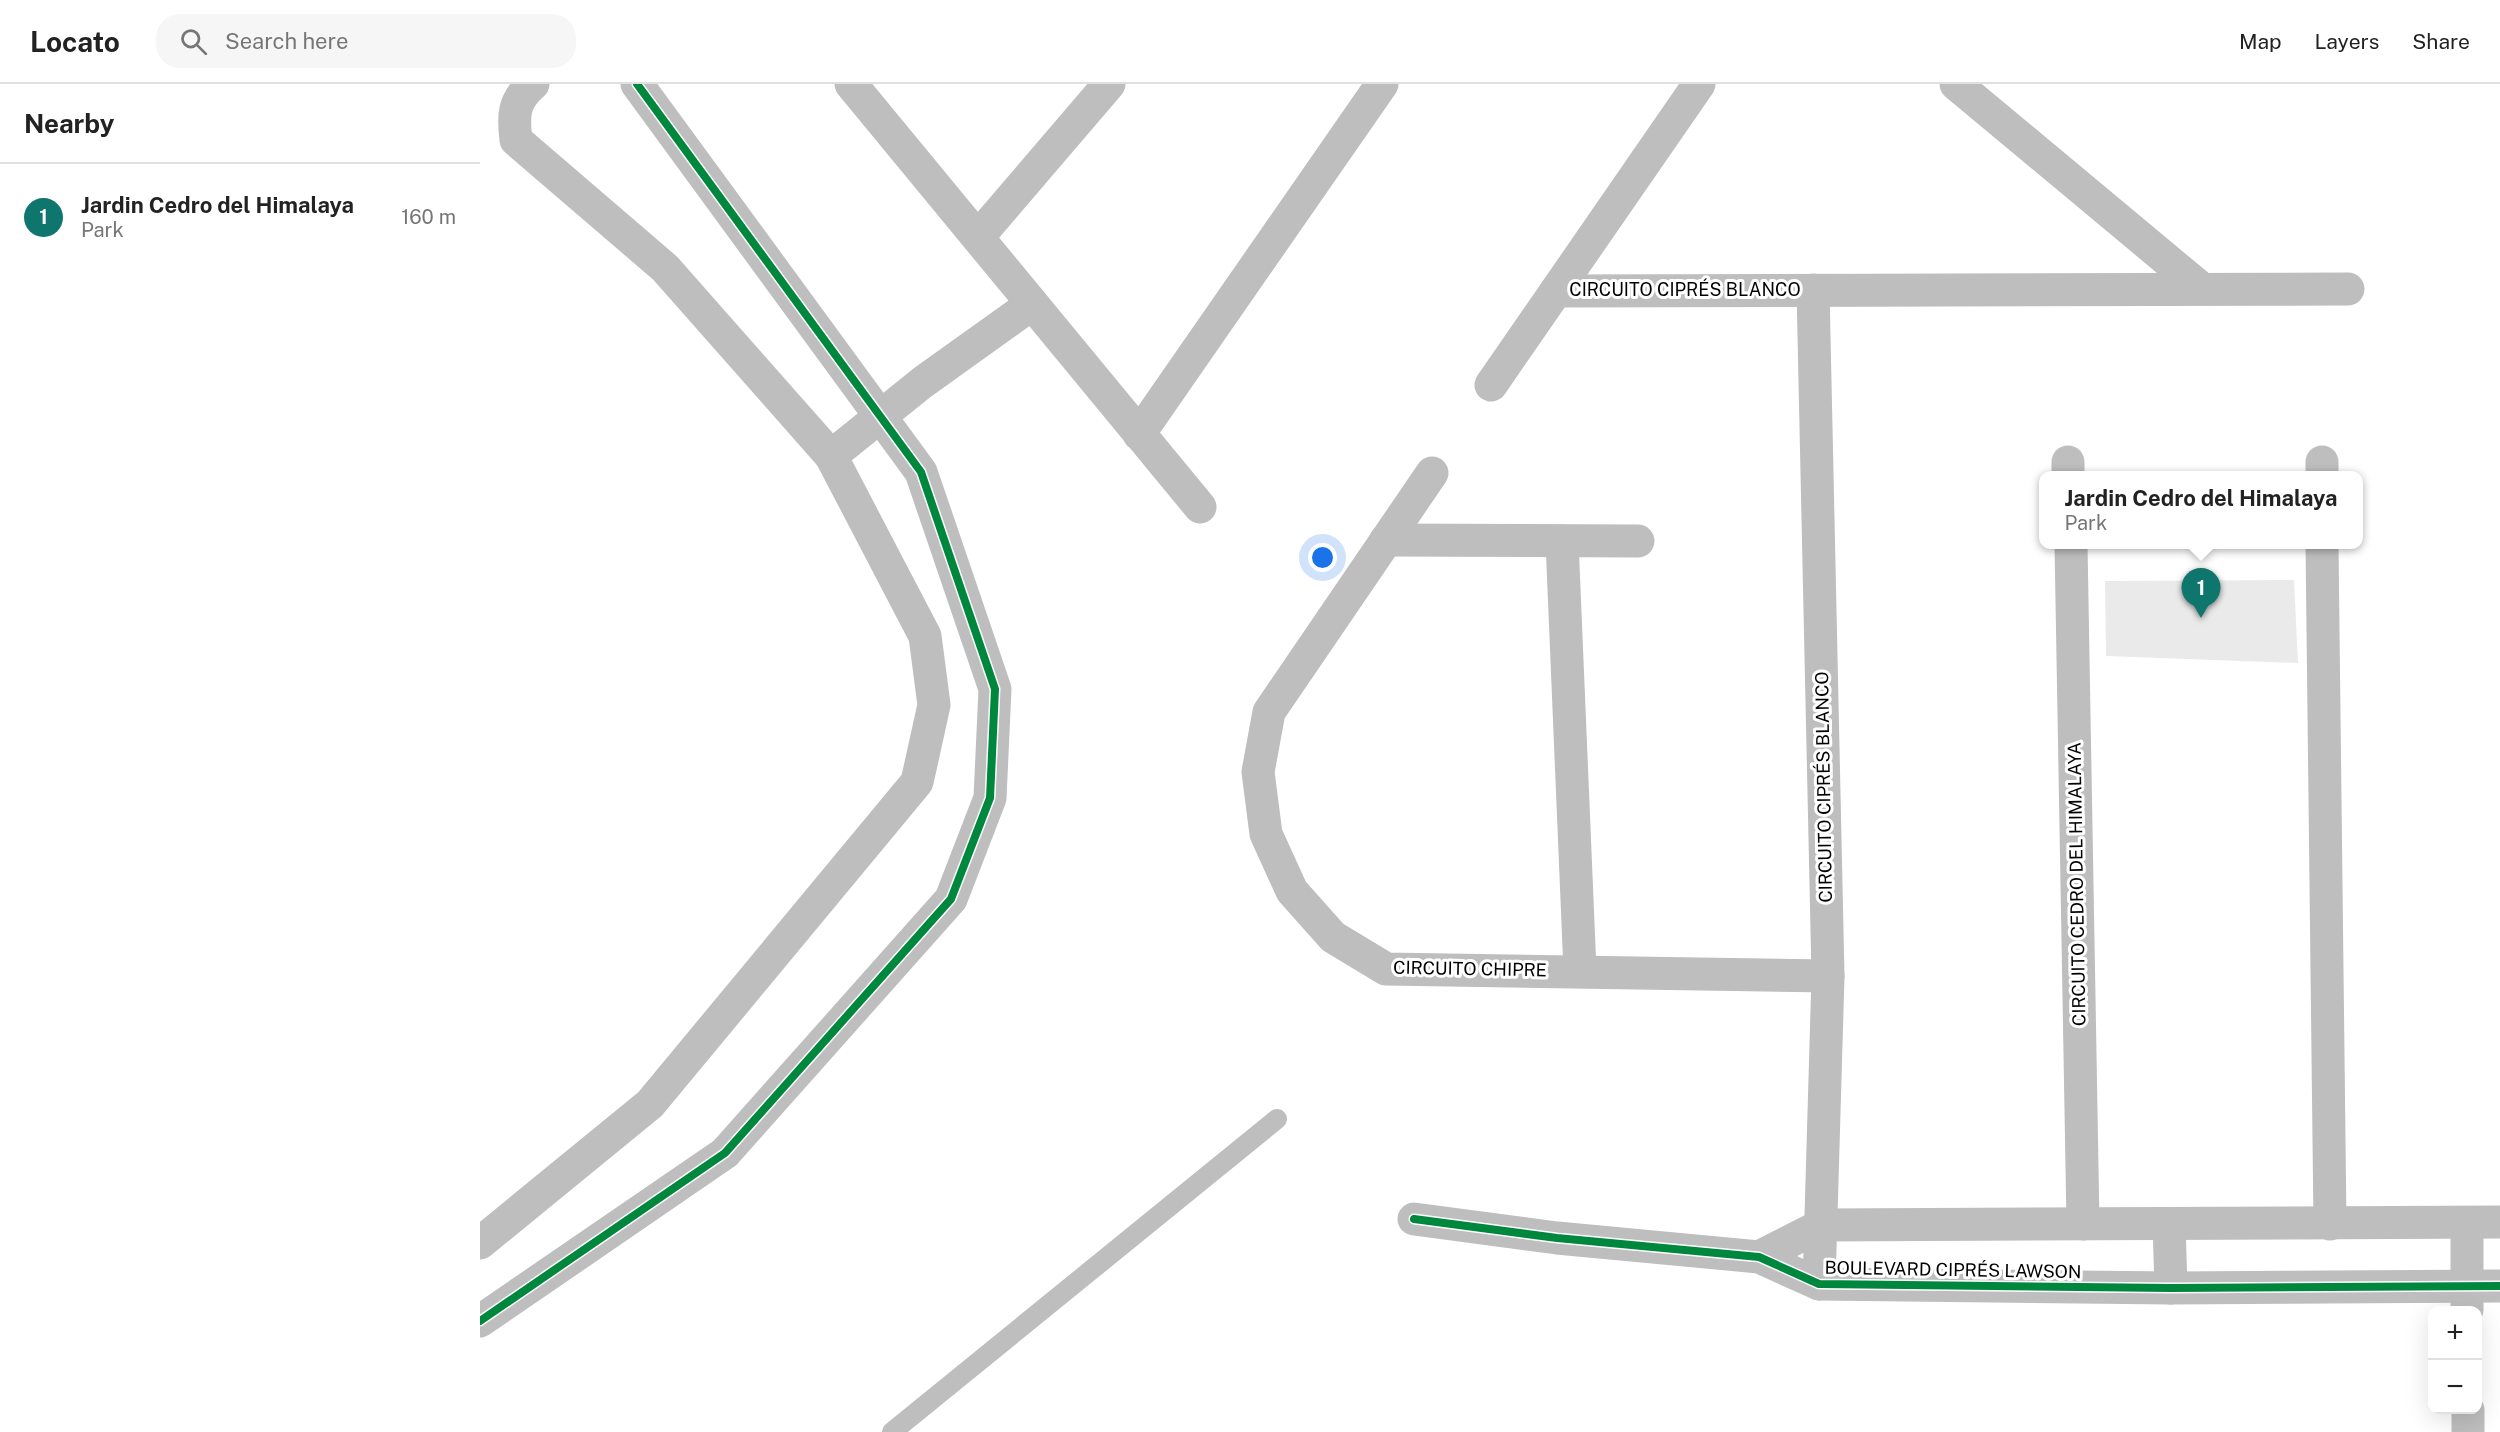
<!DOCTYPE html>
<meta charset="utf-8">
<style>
body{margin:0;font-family:"Public Sans",sans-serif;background:#f6f6f6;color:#222}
.controls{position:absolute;right:18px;bottom:18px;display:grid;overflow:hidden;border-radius:12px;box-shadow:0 6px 24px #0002}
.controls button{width:54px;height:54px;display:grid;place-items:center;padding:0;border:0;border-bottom:2px solid #e0e0e0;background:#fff;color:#222;font:30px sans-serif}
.you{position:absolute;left:843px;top:474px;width:21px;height:21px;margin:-15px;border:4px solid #fff;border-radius:50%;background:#1a73e8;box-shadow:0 0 0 9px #1a73e833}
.badge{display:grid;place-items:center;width:39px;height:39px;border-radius:50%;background:#0f766e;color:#fff;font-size:20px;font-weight:700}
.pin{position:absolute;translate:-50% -50px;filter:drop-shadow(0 2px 3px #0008)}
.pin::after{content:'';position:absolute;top:32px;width:21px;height:18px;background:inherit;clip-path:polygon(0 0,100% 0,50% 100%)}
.popup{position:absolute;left:1559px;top:387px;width:324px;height:78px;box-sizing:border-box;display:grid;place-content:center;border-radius:12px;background:#fff;filter:drop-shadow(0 2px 4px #0005);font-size:20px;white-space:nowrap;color:#767676}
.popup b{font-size:22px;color:#222}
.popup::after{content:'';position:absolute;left:50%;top:100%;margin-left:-12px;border:12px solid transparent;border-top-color:#fff}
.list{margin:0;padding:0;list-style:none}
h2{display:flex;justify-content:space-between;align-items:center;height:78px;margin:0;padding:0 24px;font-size:26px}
h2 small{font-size:20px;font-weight:400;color:#767676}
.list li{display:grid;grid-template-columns:39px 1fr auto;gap:18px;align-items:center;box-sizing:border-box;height:108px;padding:0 24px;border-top:2px solid #e0e0e0}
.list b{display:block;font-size:22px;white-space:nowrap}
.list p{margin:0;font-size:20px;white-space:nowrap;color:#767676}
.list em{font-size:20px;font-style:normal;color:#767676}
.icon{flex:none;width:33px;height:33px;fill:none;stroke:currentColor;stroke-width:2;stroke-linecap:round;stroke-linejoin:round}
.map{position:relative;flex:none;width:2020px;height:1348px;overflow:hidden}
header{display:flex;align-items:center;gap:36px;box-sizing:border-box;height:84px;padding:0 30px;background:#fff;border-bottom:2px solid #e0e0e0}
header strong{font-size:28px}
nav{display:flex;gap:33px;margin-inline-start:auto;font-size:21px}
.search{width:420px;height:54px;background:#f6f6f6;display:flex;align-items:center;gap:15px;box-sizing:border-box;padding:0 21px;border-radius:24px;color:#767676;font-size:22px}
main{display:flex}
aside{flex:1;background:#fff}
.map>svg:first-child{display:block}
</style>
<header>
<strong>Locato</strong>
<div class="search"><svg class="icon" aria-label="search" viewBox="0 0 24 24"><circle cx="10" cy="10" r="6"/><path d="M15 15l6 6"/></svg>Search here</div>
<nav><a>Map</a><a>Layers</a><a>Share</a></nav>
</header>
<main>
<aside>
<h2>Nearby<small></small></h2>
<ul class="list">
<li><span class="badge">1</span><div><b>Jardin Cedro del Himalaya</b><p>Park</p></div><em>160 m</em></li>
</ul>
</aside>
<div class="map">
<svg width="2020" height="1348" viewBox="0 0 2020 1348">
<rect width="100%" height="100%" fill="#fff"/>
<!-- green -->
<path fill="#eaeaea" d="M1814 496 1818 579 1626 572 1625 497Z"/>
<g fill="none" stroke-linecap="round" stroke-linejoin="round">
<!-- service -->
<path stroke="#bebebe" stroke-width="20" d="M412 1348 797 1035"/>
<!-- minor -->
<g stroke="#bebebe" stroke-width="33">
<path d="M371 0 720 423"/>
<path d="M1476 0 1722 205"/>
<path d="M498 153 629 0"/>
<path d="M1333 206 1348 892 1339 1200"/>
<path d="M1076 207 1868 205"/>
<path d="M1011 301 1219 0"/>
<path d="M659 350 902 0"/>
<path d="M351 372 443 298 552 220"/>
<path d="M1588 378V392"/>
<path d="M952 389 789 628 778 688 786 750 812 807 853 853 906 885 1348 892"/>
<path d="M1842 392V378"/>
<path d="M906 456 1158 457"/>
<path d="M1082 457 1100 887"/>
<path d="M1591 460 1603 1140"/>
<path d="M1842 460 1850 1140"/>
<path d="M934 1135 1077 1154 1279 1173 1339 1200 1691 1204 2020 1202"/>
<path d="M1987 1139V1226"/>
<path d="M1689 1140 1691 1204"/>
<path d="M0 1159 170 1020 437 698 454 621 445 552 351 372 185 184 36 56C33 32 33 17 53 0"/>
<path d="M1279 1173 1342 1141 2020 1138"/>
<path d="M0 1237 245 1069 471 815 510 714 515 605 441 388 157 0"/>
<path d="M1988 1326V1348"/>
</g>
<!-- cycleway casing -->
<g stroke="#fff" stroke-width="11">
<g id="cycleway">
<path d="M934 1135 1077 1154 1279 1173 1339 1200 1691 1204 2020 1202"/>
<path d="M0 1237 245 1069 471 815 510 714 515 605 441 388 157 0"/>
</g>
</g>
<!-- cycleway -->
<use href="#cycleway" stroke="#00873e" stroke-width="8"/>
</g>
<g text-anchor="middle" stroke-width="6" stroke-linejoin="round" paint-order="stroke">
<!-- street labels -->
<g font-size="18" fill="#000" stroke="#fff">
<text x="1205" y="212">CIRCUITO CIPRÉS BLANCO</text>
<text transform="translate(1344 703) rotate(-91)" y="6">CIRCUITO CIPRÉS BLANCO</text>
<text transform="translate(1597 800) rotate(-91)" y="6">CIRCUITO CEDRO DEL HIMALAYA</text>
<text transform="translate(990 885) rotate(1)" y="6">CIRCUITO CHIPRE</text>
<text transform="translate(1473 1186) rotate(1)" y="6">BOULEVARD CIPRÉS LAWSON</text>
</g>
</g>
</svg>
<div class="controls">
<button>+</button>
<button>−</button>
</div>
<div class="you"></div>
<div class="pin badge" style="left:1721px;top:534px">1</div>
<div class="popup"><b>Jardin Cedro del Himalaya</b>Park</div>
</div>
</main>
